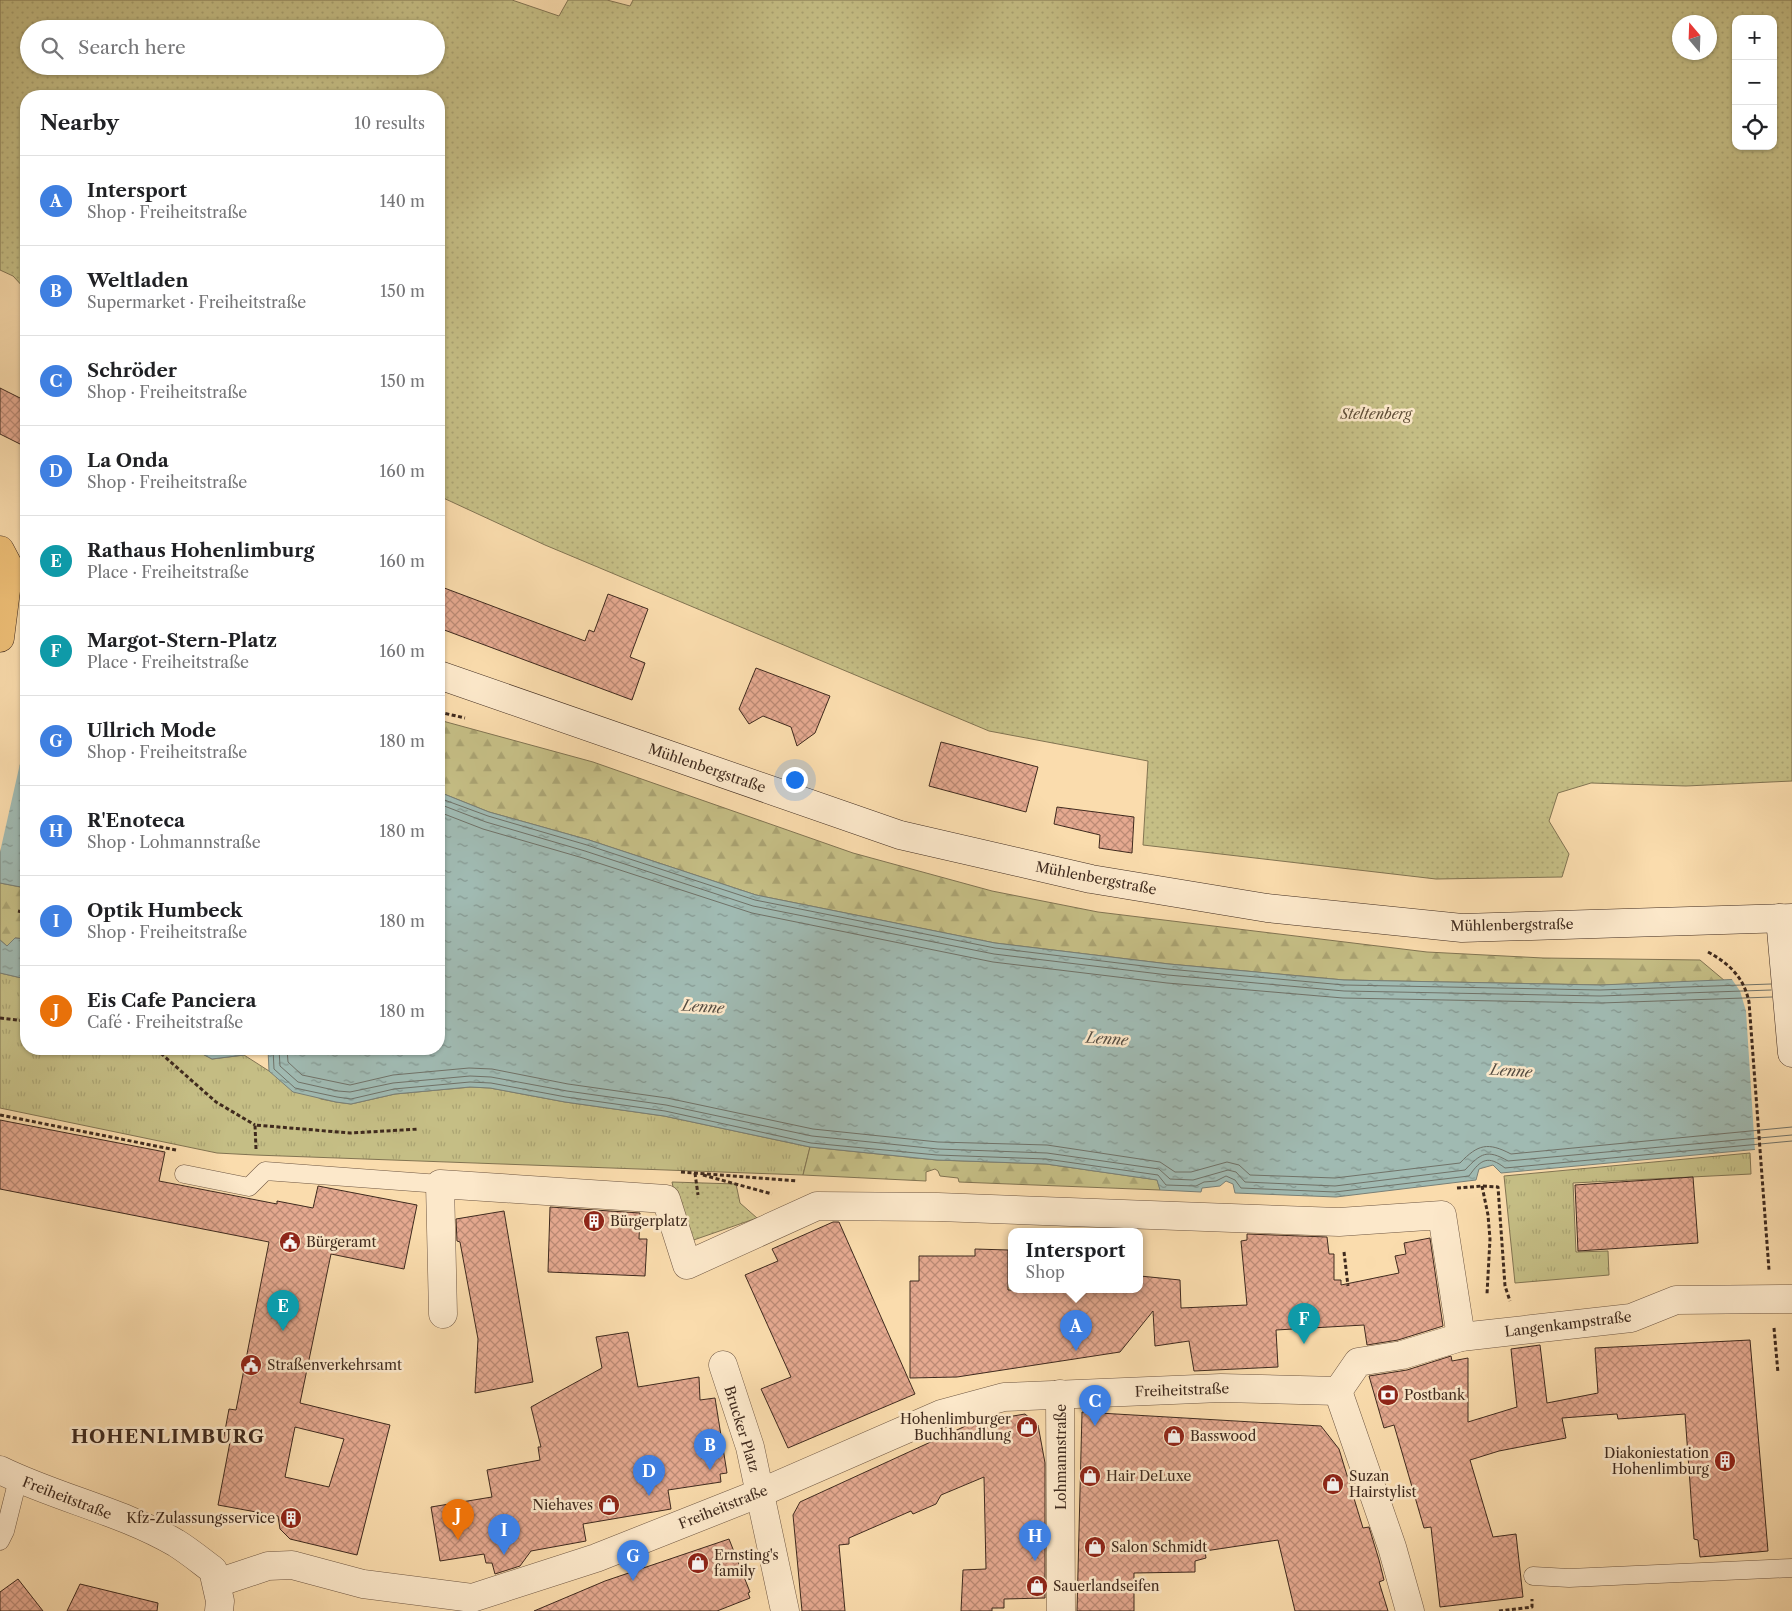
<!DOCTYPE html>
<meta charset="utf-8">
<style>
body{margin:0;font-family:"Libre Caslon Text",serif;background:#f2f2f2;color:#202124}
.controls{position:absolute;right:15px;top:15px;display:grid;overflow:hidden;border-radius:10px;box-shadow:0 1px 4px #0004}
.controls button{width:45px;height:45px;display:grid;place-items:center;padding:0;border:0;border-bottom:1px solid #e0e0e0;background:#fff;color:#202124;font:25px sans-serif}
.compass{position:absolute;left:1672px;top:15px;width:45px;height:45px;border-radius:50%;background:#fff;box-shadow:0 1px 4px #0004;rotate:341deg}
.you{position:absolute;left:794px;top:779px;width:18px;height:18px;margin:-12px;border:4px solid #fff;border-radius:50%;background:#1a73e8;box-shadow:0 0 0 8px #1a73e833}
.badge{display:grid;place-items:center;width:32px;height:32px;border-radius:50%;background:#8f2418;color:#fff;font-size:16px;font-weight:700}
.pin{position:absolute;translate:-50% -41px;filter:drop-shadow(0 1px 2px #0008)}
.pin::after{content:'';position:absolute;top:26px;width:18px;height:15px;background:inherit;clip-path:polygon(0 0,100% 0,50% 100%)}
.popup{position:absolute;left:1008px;top:1228px;width:135px;height:65px;box-sizing:border-box;display:grid;place-content:center;border-radius:10px;background:#fff;filter:drop-shadow(0 1px 4px #0005);font-size:16px;white-space:nowrap;color:#757577}
.popup b{font-size:19px;color:#202124}
.popup::after{content:'';position:absolute;left:50%;top:100%;margin-left:-10px;border:10px solid transparent;border-top-color:#fff}
.list{margin:0;padding:0;list-style:none}
h2{display:flex;justify-content:space-between;align-items:center;height:65px;margin:0;padding:0 20px;font-size:21px}
h2 small{font-size:16px;font-weight:400;color:#757577}
.list li{display:grid;grid-template-columns:32px 1fr auto;gap:15px;align-items:center;box-sizing:border-box;height:90px;padding:0 20px;border-top:1px solid #e0e0e0}
.list b{display:block;font-size:19px;white-space:nowrap}
.list p{margin:0;font-size:16px;white-space:nowrap;color:#757577}
.list em{font-size:16px;font-style:normal;color:#757577}
.icon{flex:none;width:28px;height:28px;fill:none;stroke:currentColor;stroke-width:2;stroke-linecap:round;stroke-linejoin:round}
.map{position:relative;flex:none;width:1792px;height:1611px;overflow:hidden}
.search{position:absolute;background:#fff;box-shadow:0 1px 4px #0004;left:20px;top:20px;width:425px;height:55px;display:flex;align-items:center;gap:12px;box-sizing:border-box;padding:0 18px;border-radius:28px;color:#757577;font-size:19px}
.panel{position:absolute;background:#fff;box-shadow:0 1px 4px #0004;left:20px;top:90px;width:425px;height:965px;border-radius:20px}
.map>svg:first-child{display:block}
</style>
<div class="map">
<svg width="1792" height="1611" viewBox="0 0 1792 1611">
<defs>
<pattern id="grass-tufts" width="24" height="20" patternUnits="userSpaceOnUse" patternTransform="scale(1.25)"><rect width="24" height="20" fill="#c5be85"/><path d="M3 7l-1-3M5 7V3M7 7l1-3M15 17l-1-3M17 17v-4M19 17l1-3" fill="none" stroke="#aaa372"/></pattern>
<pattern id="forest-firs" width="22" height="20" patternUnits="userSpaceOnUse" patternTransform="scale(1.25)"><rect width="22" height="20" fill="#c5be85"/><path d="M5 1l3.5 6h-7zM16 11l3.5 6h-7z" fill="#aaa372"/></pattern>
<pattern id="park-dots" width="8" height="8" patternUnits="userSpaceOnUse" patternTransform="scale(1.25)"><rect width="8" height="8" fill="#c5be85"/><path d="M2 2h.1M6 6h.1" fill="none" stroke="#aaa372" stroke-width="1.8" stroke-linecap="round"/></pattern>
<pattern id="water-ripples" width="26" height="14" patternUnits="userSpaceOnUse" patternTransform="scale(1.25)"><rect width="26" height="14" fill="#a0bab2"/><path d="M2 4q2-2 4 0t4 0M15 11q2-2 4 0t4 0" fill="none" stroke="#849790"/></pattern>
<pattern id="building-cross-hatch" width="8" height="8" patternUnits="userSpaceOnUse" patternTransform="scale(1.25)"><rect width="8" height="8" fill="#e5a990"/><path d="M0 0l8 8M0 8l8-8" fill="none" stroke="#bb8a75"/></pattern>
</defs>
<rect width="100%" height="100%" fill="#fadcad"/>
<filter id="stains"><feTurbulence type="fractalNoise" baseFrequency=".004" numOctaves="4"/><feColorMatrix values="0 0 0 0 .2 0 0 0 0 .09 0 0 0 0 .02 0 0 0 .5 -.17"/></filter>
<radialGradient id="worn" r=".72"><stop offset=".6" stop-color="#630" stop-opacity="0"/><stop offset="1" stop-color="#630" stop-opacity=".3"/></radialGradient>
<!-- grass -->
<g fill="url(#grass-tufts)" stroke="#827452">
<path d="M0 973 26 979V1049H193L212 1059 244 1055 269 1071 321 1099 336 1102 351 1104 395 1094 471 1087 490 1088 565 1102 664 1116 810 1147 803 1175 255 1155 217 1153 0 1108Z"/>
<path d="M1750 1153 1751 1174 1573 1183 1576 1252 1608 1251 1609 1275 1515 1283 1504 1176Z"/>
</g>
<!-- forest -->
<g fill="url(#forest-firs)" stroke="#827452">
<path d="M439 720 593 762 853 853 992 891 1098 912 1427 952 1543 958 1700 960 1725 981 1600 985 1344 980 1169 964 995 943 756 895 589 840 489 812 439 792Z"/>
<path d="M0 883 26 888V939L15 938 7 946 0 940Z"/>
<path d="M810 1147 937 1160 1046 1164 1158 1180 1160 1190 959 1182 958 1178 940 1176 938 1171 935 1169 926 1172V1181L803 1175Z"/>
</g>
<!-- park -->
<g fill="url(#park-dots)" stroke="#827452" fill-rule="evenodd">
<path d="M0 0H512L559 16 568 0H607L630 6 633 0H1792V781L1686 786 1591 783 1558 793 1549 821 1569 854 1562 877 1436 879 1143 845 1148 761 989 731 545 545 439 496V96H26V290L13 276 0 270ZM1736 19H1773V146H1736ZM1680 22H1710V52H1680ZM29 29H436V66H29Z"/>
<path d="M672 1182 736 1184 740 1203 757 1218 685 1243Z"/>
</g>
<!-- water -->
<g fill="url(#water-ripples)" stroke="#798077">
<path d="M0 692 26 695V888L0 883Z"/>
<path d="M439 792 489 812 589 840 756 895 995 943 1169 964 1344 980 1600 985 1792 977V1146L1501 1173 1493 1165 1479 1169 1476 1180 1336 1197 1235 1193 1233 1184 1226 1181 1220 1186 1202 1188 1201 1192 1160 1190 1157 1180 1046 1164 937 1160 810 1147 664 1116 565 1102 490 1088 470 1087 395 1094 351 1104 336 1102 293 1092 269 1071 268 1049H439Z"/>
<path d="M15 938 26 939V979L0 973V940L7 946Z"/>
<path d="M193 1049H246L244 1055 212 1059Z"/>
</g>
<!-- pier -->
<g fill="#fadcad">
<path d="M0 689 26 692V737L0 852Z"/>
<path d="M1792 975V1149L1755 1151 1746 1011 1740 991 1731 978Z"/>
</g>
<g fill="none" stroke-linecap="round" stroke-linejoin="round">
<!-- shore -->
<g stroke="#707268" stroke-width="1">
<path d="M439 798 488 816 587 845 755 900 995 948 1168 969 1344 985 1600 990 1771 984"/>
<path d="M439 804 486 822 585 851 753 906 994 954 1168 975 1344 991 1600 996 1771 990"/>
<path d="M439 812 483 829 583 858 752 913 993 962 1167 983 1343 998 1601 1003 1772 997"/>
<path d="M273 1049 274 1069 295 1088 337 1097 351 1099 394 1089 470 1082 491 1083 566 1097 665 1111 811 1143 937 1155 1046 1159 1158 1175 1166 1185 1196 1186 1204 1182 1216 1181 1226 1176 1235 1180 1241 1188 1335 1192 1469 1176C1481 1159 1488 1155 1505 1168L1792 1141"/>
<path d="M279 1049 280 1066 298 1082 338 1091 350 1092 393 1083 470 1076 491 1077 567 1091 666 1105 812 1136 938 1149 1047 1153 1159 1169 1170 1179 1193 1180 1228 1170 1236 1172 1245 1182 1335 1186 1465 1170C1481 1153 1487 1149 1508 1161L1792 1135"/>
<path d="M287 1049 288 1062 302 1075 350 1085 393 1075 469 1068 492 1069 568 1084 667 1098 813 1129 938 1142 1047 1145 1160 1162 1175 1172H1191L1227 1162 1239 1165 1250 1175 1335 1178 1460 1163C1478 1144 1488 1142 1511 1154L1792 1127"/>
</g>
</g>
<!-- building -->
<g fill="url(#building-cross-hatch)" stroke="#3f2a1e" fill-rule="evenodd">
<path d="M0 388 26 401V447L0 434Z"/>
<path d="M439 586 585 641 589 630 594 632 608 594 648 609 630 657 645 663 632 700 439 628Z"/>
<path d="M756 668 830 696 815 733 797 746 791 727 763 716 749 724 739 709Z"/>
<path d="M941 742 1038 767 1026 812 929 786Z"/>
<path d="M1057 807 1134 817 1132 853 1099 848 1100 835 1054 824Z"/>
<path d="M0 1120 165 1152 159 1181 277 1204V1201L313 1208 318 1186 417 1205 404 1269 331 1254 300 1403 390 1425 357 1555 290 1539 280 1529 278 1516 218 1505 230 1442 223 1441 229 1409 236 1410 269 1242 0 1189ZM295 1427 344 1439 329 1487 285 1477Z"/>
<path d="M1693 1177 1698 1243 1578 1251 1575 1185Z"/>
<path d="M550 1207 640 1213 639 1239H647L645 1276 548 1272Z"/>
<path d="M504 1211 533 1382 475 1393 478 1339 460 1242 457 1241 456 1219Z"/>
<path d="M833 1222H839L915 1394 788 1448 761 1389 791 1377 745 1275 778 1261 772 1249Z"/>
<path d="M1247 1234 1327 1237 1329 1254H1334V1280H1341V1285L1399 1273 1395 1256 1406 1254 1404 1243 1430 1238 1443 1326 1398 1340 1367 1345 1364 1325 1276 1330 1278 1367 1194 1371 1189 1341 1155 1346 1153 1311 1120 1352 957 1377 910 1378V1281H919V1256H975V1249L1008 1250V1290H1140V1276L1180 1280 1181 1308 1247 1305 1241 1241 1247 1240Z"/>
<path d="M628 1332 638 1387 699 1377 700 1400 715 1398 727 1473 720 1474 721 1482 668 1490 671 1509 583 1524 586 1541 531 1551 520 1566 495 1574 492 1563H486L484 1554 440 1561 431 1507 492 1497 487 1470 540 1460 538 1447H541L531 1407 602 1368 596 1337Z"/>
<path d="M1750 1340 1768 1551 1700 1557 1698 1540 1694 1539 1685 1414 1618 1419 1617 1414 1562 1418 1566 1438 1499 1451 1470 1460 1493 1537 1516 1534 1523 1597 1440 1607 1431 1527 1424 1528 1394 1425 1384 1428 1369 1376 1407 1370 1451 1356 1452 1361 1468 1358V1422L1517 1407 1511 1349 1540 1345 1547 1403 1598 1393 1595 1348Z"/>
<path d="M1082 1412 1321 1426 1339 1449 1363 1528 1369 1527 1379 1560 1384 1580 1379 1582 1388 1611H1295L1278 1540 1205 1551 1206 1558 1195 1561V1572L1134 1573V1611H1077Z"/>
<path d="M1025 1414 1038 1425 1045 1463V1598L1004 1599V1608H992V1611H961L963 1570 986 1569 984 1477 941 1495 936 1504 913 1514 911 1511 849 1538V1544L839 1545 845 1611H802L793 1515 800 1502 972 1423Z"/>
<path d="M729 1539 750 1592 748 1593 750 1598 717 1611H534L605 1581Z"/>
<path d="M18 1579 43 1611H0V1592Z"/>
<path d="M80 1584 158 1603 157 1611H67Z"/>
</g>
<g fill="none" stroke-linecap="round" stroke-linejoin="round">
<!-- lane casing -->
<g stroke="#6e5642" stroke-width="19">
<g id="lane">
<path d="M184 1174 249 1187 265 1171 440 1184"/>
<path d="M0 1541 5 1531 18 1479"/>
<path d="M1533 1576 1569 1578 1792 1568"/>
</g>
</g>
<!-- street casing -->
<g stroke="#6e5642" stroke-width="29">
<g id="street">
<path d="M443 1314 440 1184 666 1199 687 1265 817 1206 938 1207 1339 1222 1442 1215 1461 1337"/>
<path d="M723 1365 750 1447 785 1611"/>
<path d="M1338 1391 1392 1547 1410 1611"/>
<path d="M1060 1394 1061 1611"/>
<path d="M0 1470C57 1498 121 1511 176 1543 189 1551 201 1561 213 1570L220 1601 219 1611"/>
<path d="M217 1583 268 1566 292 1565 363 1584 472 1598 596 1558 760 1493 941 1414 1004 1397 1221 1388 1338 1391 1358 1362 1402 1355 1461 1337 1631 1318 1676 1300 1792 1299"/>
</g>
</g>
<!-- secondary casing -->
<g stroke="#3f2a1e" stroke-width="29">
<g id="secondary">
<path d="M439 675 900 835 1091 879 1267 908 1462 928 1792 918"/>
<path d="M1780 918 1792 1053"/>
</g>
</g>
<!-- primary casing -->
<g stroke="#3f2a1e" stroke-width="29">
<path id="primary" d="M0 550 9 567 0 638"/>
</g>
<!-- path -->
<g stroke="#3f2a1e" stroke-width="3" stroke-dasharray="4 2.5" stroke-linecap="butt">
<path d="M439 712 465 718"/>
<path d="M18 911 26 913"/>
<path d="M1708 952C1730 964 1744 978 1749 1002L1769 1270"/>
<path d="M0 1018 26 1021"/>
<path d="M24 1020 26 1012"/>
<path d="M156 1049 216 1102 255 1125"/>
<path d="M0 1115 176 1150"/>
<path d="M256 1149 255 1125 350 1133 419 1129"/>
<path d="M681 1172 797 1181"/>
<path d="M695 1173 698 1195"/>
<path d="M703 1175 772 1194"/>
<path d="M1482 1186 1488 1215 1490 1239 1487 1294"/>
<path d="M1457 1188 1482 1186 1498 1187 1505 1286 1510 1301"/>
<path d="M1344 1252 1348 1286"/>
<path d="M1774 1328 1778 1373"/>
<path d="M1499 1611 1532 1607V1599"/>
</g>
<!-- lane -->
<use href="#lane" stroke="#fce8ca" stroke-width="18"/>
<!-- street -->
<use href="#street" stroke="#fce8ca" stroke-width="28"/>
<!-- secondary -->
<use href="#secondary" stroke="#fce8ca" stroke-width="28"/>
<!-- primary -->
<use href="#primary" stroke="#edbe76" stroke-width="28"/>
</g>
<!-- icons -->
<defs>
<g id="building-disc" transform="scale(1.125)"><circle r="9.5" fill="#8f2418" stroke="#fce8ca"/><path d="M-4-6H4V6H1V3H-1V6H-4ZM-2.5-4.3h1.7v1.8h-1.7ZM.8-4.3h1.7v1.8H.8ZM-2.5-1h1.7V.8h-1.7ZM.8-1h1.7V.8H.8Z" fill="#fff"/></g>
<g id="civic-disc" transform="scale(1.125)"><circle r="9.5" fill="#8f2418" stroke="#fce8ca"/><path d="M-.6-6.5H3V-4.5H.6V-3L4-1V1h2V6H-6V1h2V-1L-.6-3ZM-1.2 2.5V6h2.4V2.5Z" fill="#fff"/></g>
<g id="bank-disc" transform="scale(1.125)"><circle r="9.5" fill="#8f2418" stroke="#fce8ca"/><path d="M-6-4H6V4H-6ZM0-2.3a2.3 2.3 0 1 0 0 4.6a2.3 2.3 0 1 0 0-4.6Z" fill="#fff"/></g>
<g id="shop-disc" transform="scale(1.125)"><circle r="9.5" fill="#8f2418" stroke="#fce8ca"/><path d="M-5-2.5h2.3a2.7 3.5 0 0 1 5.4 0H5L5.5 6h-11ZM-1.5-2.5h3a1.5 2.3 0 0 0-3 0Z" fill="#fff"/></g>
</defs>
<g fill-rule="evenodd">
<use href="#building-disc" x="594" y="1221"/>
<use href="#civic-disc" x="290" y="1242"/>
<use href="#civic-disc" x="251" y="1365"/>
<use href="#bank-disc" x="1388" y="1395"/>
<use href="#shop-disc" x="1027" y="1427"/>
<use href="#shop-disc" x="1174" y="1436"/>
<use href="#building-disc" x="1725" y="1461"/>
<use href="#shop-disc" x="1090" y="1476"/>
<use href="#shop-disc" x="1333" y="1484"/>
<use href="#shop-disc" x="609" y="1505"/>
<use href="#building-disc" x="291" y="1518"/>
<use href="#shop-disc" x="1095" y="1547"/>
<use href="#shop-disc" x="698" y="1563"/>
<use href="#shop-disc" x="1037" y="1586"/>
</g>
<g text-anchor="middle" stroke-width="5" stroke-linejoin="round" paint-order="stroke">
<!-- park labels -->
<g font-size="14" font-style="italic" fill="#604f38" stroke="#fce8ca">
<text x="1376" y="419">Steltenberg</text>
</g>
<!-- street labels -->
<g font-size="14" fill="#3f2a1e" stroke="#fce8ca">
<text transform="translate(707 768) rotate(19)" y="5">Mühlenbergstraße</text>
<text transform="translate(1096 878) rotate(11)" y="5">Mühlenbergstraße</text>
<text transform="translate(1512 925) rotate(-1)" y="5">Mühlenbergstraße</text>
<text transform="translate(1568 1324) rotate(-7)" y="5">Langenkampstraße</text>
<text transform="translate(1182 1390) rotate(-2)" y="5">Freiheitstraße</text>
<text transform="translate(742 1429) rotate(73)" y="5">Brucker Platz</text>
<text transform="translate(1061 1457) rotate(-90)" y="5">Lohmannstraße</text>
<text transform="translate(67 1498) rotate(21)" y="5">Freiheitstraße</text>
<text transform="translate(723 1507) rotate(-22)" y="5">Freiheitstraße</text>
</g>
<!-- poi labels -->
<g font-size="14" fill="#3f2a1e" stroke="#fce8ca" text-anchor="start">
<text x="610" y="1226">Bürgerplatz</text>
<text x="306" y="1247">Bürgeramt</text>
<text x="267" y="1370">Straßenverkehrsamt</text>
<text x="1404" y="1400">Postbank</text>
<text x="1011" y="1424" text-anchor="end">Hohenlimburger<tspan x="1011" dy="16">Buchhandlung</tspan></text>
<text x="1190" y="1441">Basswood</text>
<text x="1709" y="1458" text-anchor="end">Diakoniestation<tspan x="1709" dy="16">Hohenlimburg</tspan></text>
<text x="1106" y="1481">Hair DeLuxe</text>
<text x="1349" y="1481">Suzan<tspan x="1349" dy="16">Hairstylist</tspan></text>
<text x="593" y="1510" text-anchor="end">Niehaves</text>
<text x="275" y="1523" text-anchor="end">Kfz-Zulassungsservice</text>
<text x="1111" y="1552">Salon Schmidt</text>
<text x="714" y="1560">Ernsting's<tspan x="714" dy="16">family</tspan></text>
<text x="1053" y="1591">Sauerlandseifen</text>
</g>
<!-- water labels -->
<g font-size="15" font-style="italic" fill="#574e43" stroke="#fce8ca">
<text transform="translate(703 1007) rotate(4)" y="5">Lenne</text>
<text transform="translate(1107 1039) rotate(4)" y="5">Lenne</text>
<text transform="translate(1511 1071) rotate(4)" y="5">Lenne</text>
</g>
<!-- district labels -->
<g font-size="19" font-weight="bold" letter-spacing="1" fill="#3f2a1e" stroke="#fce8ca">
<text x="168" y="1443">HOHENLIMBURG</text>
</g>
</g>
<rect width="100%" height="100%" filter="url(#stains)"/>
<rect width="100%" height="100%" fill="url(#worn)"/>
</svg>
<div class="controls">
<button>+</button>
<button>−</button>
<button><svg class="icon" aria-label="locate" viewBox="0 0 24 24"><circle cx="12" cy="12" r="6"/><path d="M12 2v4M12 18v4M2 12h4M18 12h4"/></svg></button>
</div>
<svg class="compass" viewBox="-18 -18 36 36"><path d="M0-13l5 13h-10z" fill="#e53935"/><path d="M0 13l5-13h-10z" fill="#757577"/></svg>
<div class="you"></div>
<div class="pin badge" style="left:1076px;top:1351px;background:#3f7fe0">A</div>
<div class="popup"><b>Intersport</b>Shop</div>
<div class="pin badge" style="left:710px;top:1470px;background:#3f7fe0">B</div>
<div class="pin badge" style="left:1095px;top:1426px;background:#3f7fe0">C</div>
<div class="pin badge" style="left:649px;top:1496px;background:#3f7fe0">D</div>
<div class="pin badge" style="left:283px;top:1331px;background:#0f9aa8">E</div>
<div class="pin badge" style="left:1304px;top:1344px;background:#0f9aa8">F</div>
<div class="pin badge" style="left:633px;top:1581px;background:#3f7fe0">G</div>
<div class="pin badge" style="left:1035px;top:1561px;background:#3f7fe0">H</div>
<div class="pin badge" style="left:504px;top:1555px;background:#3f7fe0">I</div>
<div class="pin badge" style="left:458px;top:1540px;background:#e8710a">J</div>
<div class="search"><svg class="icon" aria-label="search" viewBox="0 0 24 24"><circle cx="10" cy="10" r="6"/><path d="M15 15l6 6"/></svg>Search here</div>
<section class="panel">
<h2>Nearby<small>10 results</small></h2>
<ul class="list">
<li><span class="badge" style="background:#3f7fe0">A</span><div><b>Intersport</b><p>Shop · Freiheitstraße</p></div><em>140 m</em></li>
<li><span class="badge" style="background:#3f7fe0">B</span><div><b>Weltladen</b><p>Supermarket · Freiheitstraße</p></div><em>150 m</em></li>
<li><span class="badge" style="background:#3f7fe0">C</span><div><b>Schröder</b><p>Shop · Freiheitstraße</p></div><em>150 m</em></li>
<li><span class="badge" style="background:#3f7fe0">D</span><div><b>La Onda</b><p>Shop · Freiheitstraße</p></div><em>160 m</em></li>
<li><span class="badge" style="background:#0f9aa8">E</span><div><b>Rathaus Hohenlimburg</b><p>Place · Freiheitstraße</p></div><em>160 m</em></li>
<li><span class="badge" style="background:#0f9aa8">F</span><div><b>Margot-Stern-Platz</b><p>Place · Freiheitstraße</p></div><em>160 m</em></li>
<li><span class="badge" style="background:#3f7fe0">G</span><div><b>Ullrich Mode</b><p>Shop · Freiheitstraße</p></div><em>180 m</em></li>
<li><span class="badge" style="background:#3f7fe0">H</span><div><b>R'Enoteca</b><p>Shop · Lohmannstraße</p></div><em>180 m</em></li>
<li><span class="badge" style="background:#3f7fe0">I</span><div><b>Optik Humbeck</b><p>Shop · Freiheitstraße</p></div><em>180 m</em></li>
<li><span class="badge" style="background:#e8710a">J</span><div><b>Eis Cafe Panciera</b><p>Café · Freiheitstraße</p></div><em>180 m</em></li>
</ul>
</section>
</div>
